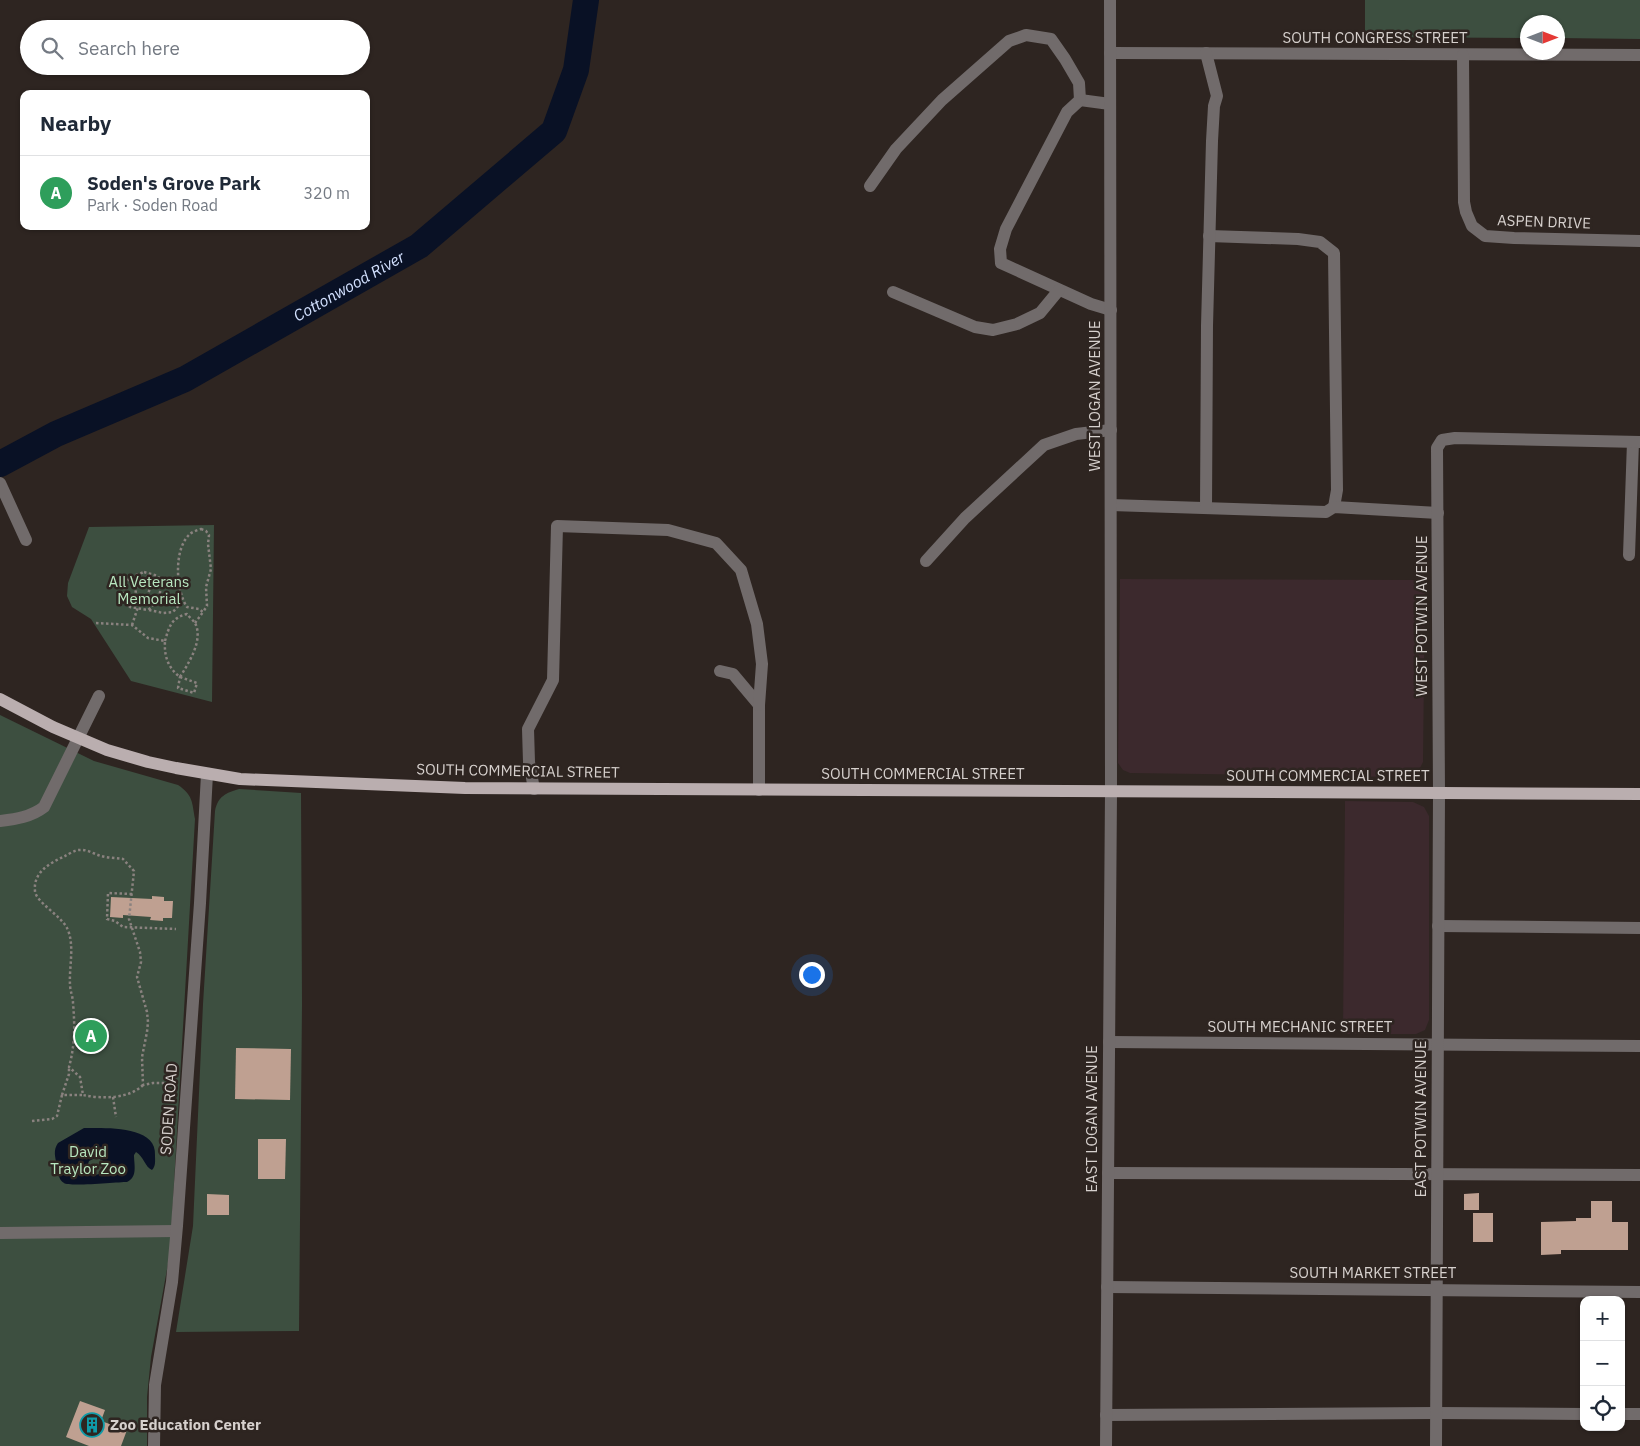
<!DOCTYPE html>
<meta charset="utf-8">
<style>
body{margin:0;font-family:"IBM Plex Sans",sans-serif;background:#f6f6f7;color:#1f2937}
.controls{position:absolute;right:15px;bottom:15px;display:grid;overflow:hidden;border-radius:10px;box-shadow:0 1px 4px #0004}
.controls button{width:45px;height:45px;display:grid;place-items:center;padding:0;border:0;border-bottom:1px solid #e0e1e3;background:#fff;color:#1f2937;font:25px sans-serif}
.compass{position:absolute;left:1520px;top:15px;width:45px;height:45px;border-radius:50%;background:#fff;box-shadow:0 1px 4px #0004;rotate:90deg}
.you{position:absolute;left:811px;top:974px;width:18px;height:18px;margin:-12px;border:4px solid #fff;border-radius:50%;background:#1a73e8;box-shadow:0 0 0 8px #1a73e833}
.badge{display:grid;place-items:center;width:32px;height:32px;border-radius:50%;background:#4c6b8f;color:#fff;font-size:16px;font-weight:700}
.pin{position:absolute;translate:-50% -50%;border:2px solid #fff;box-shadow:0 1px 5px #0006}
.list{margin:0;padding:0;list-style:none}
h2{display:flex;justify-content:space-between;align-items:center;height:65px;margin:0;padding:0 20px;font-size:21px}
h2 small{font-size:16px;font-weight:400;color:#747a83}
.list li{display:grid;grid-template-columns:32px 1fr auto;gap:15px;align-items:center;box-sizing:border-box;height:75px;padding:0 20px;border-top:1px solid #e0e1e3}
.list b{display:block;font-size:19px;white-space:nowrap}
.list p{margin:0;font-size:16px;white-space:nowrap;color:#747a83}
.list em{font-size:16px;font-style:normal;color:#747a83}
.icon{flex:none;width:28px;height:28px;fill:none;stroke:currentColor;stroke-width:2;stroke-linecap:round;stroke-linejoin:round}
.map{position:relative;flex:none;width:1640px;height:1446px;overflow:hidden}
.search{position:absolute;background:#fff;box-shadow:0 1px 4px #0004;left:20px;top:20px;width:350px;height:55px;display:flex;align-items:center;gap:12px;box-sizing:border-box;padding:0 18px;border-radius:28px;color:#747a83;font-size:19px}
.panel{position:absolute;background:#fff;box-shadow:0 1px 4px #0004;left:20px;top:90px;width:350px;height:140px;border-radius:10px}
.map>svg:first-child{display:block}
</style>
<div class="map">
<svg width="1640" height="1446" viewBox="0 0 1640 1446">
<rect width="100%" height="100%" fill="#2e2521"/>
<!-- commercial -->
<g fill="#3c292d">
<path d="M1120 579 1425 580 1423 762 1420 768 1416 772 1404 777 1130 773 1123 770 1118 763Z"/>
<path d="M1345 801 1413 802 1424 807 1429 816V1020L1425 1030 1416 1034H1343Z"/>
</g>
<!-- green -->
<g fill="#3d4f40">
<path d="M1365 0H1640V39L1558 38V22H1528L1527 38 1365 37Z"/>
<path d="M214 525 212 702 131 681 91 619 72 607 67 596 68 583 89 527Z"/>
<path d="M0 715 94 761 178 785C193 795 192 802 195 819L170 1253 151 1357 147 1397V1446H0Z"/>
<path d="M239 789 301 793 302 1004 299 1331 176 1332 193 1226 203 1004 215 811C218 796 226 793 239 789Z"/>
</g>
<!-- water -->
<path fill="#091125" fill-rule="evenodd" d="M84 1128C104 1128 157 1125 155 1155 155 1161 156 1166 152 1170 145 1167 144 1157 136 1152L134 1155C134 1165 138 1177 127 1182 118 1182 69 1187 64 1183 58 1180 58 1171 57 1165 55 1157 53 1150 58 1143ZM95 1158C102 1159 105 1161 108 1167 103 1174 95 1177 87 1173V1167L89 1161Z"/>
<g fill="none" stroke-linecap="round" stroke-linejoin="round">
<!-- river -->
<path stroke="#091125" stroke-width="26" id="s1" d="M0 464 56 434 185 379 419 246 554 131 576 70 586 0"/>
</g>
<!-- building -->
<g fill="#bfa091">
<path d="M152 896 164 897V901H173L172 918H163V921L150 920 151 917 123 915V918L110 917 111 897 152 899Z"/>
<path d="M236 1048 291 1049 290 1100 235 1099Z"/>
<path d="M258 1139H286L285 1179H258Z"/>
<path d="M1479 1193V1210H1464V1194Z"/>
<path d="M207 1194 229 1195V1215H207Z"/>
<path d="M1591 1201H1612V1222H1628V1250H1561V1254L1541 1255V1222L1576 1221V1218H1591Z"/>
<rect x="1473" y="1213" width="20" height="29"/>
<path d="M80 1401 105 1410 101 1421 127 1430 121 1446H89L66 1437Z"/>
</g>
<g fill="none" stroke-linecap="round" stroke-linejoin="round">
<!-- path -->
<g stroke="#8a827f" stroke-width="2.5" stroke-dasharray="2.5 2.5" stroke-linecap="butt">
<path d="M201 529 206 531 209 535 208 544 211 569 206 587 207 606 203 612 199 609 187 607C176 591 173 549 190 534 192 532 197 530 201 529Z"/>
<path d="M144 572 158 576C164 590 159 600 148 610L130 607C124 600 124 592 125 583L131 577Z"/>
<path d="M137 582 151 584 147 598 135 597Z"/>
<path d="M145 582 149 573"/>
<path d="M149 610 163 613 173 612 180 604 182 599"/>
<path d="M96 623 132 625 148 638 165 641C164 656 168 668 180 677 188 664 204 640 195 623 193 620 189 617 187 614 171 618 169 627 165 641"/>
<path d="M195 623 203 612"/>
<path d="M132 625 141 598"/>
<path d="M180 677 197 683 194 693 178 688Z"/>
<path d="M132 894 108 893 107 919 115 921 123 927 176 929"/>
<path d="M143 1085C129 1099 102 1099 83 1095L80 1077 69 1067C75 1045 75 1026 73 1003 73 997 70 991 70 984 69 967 75 944 67 928 61 916 35 901 35 891 33 872 50 863 65 856 69 854 75 850 79 850 87 849 94 854 101 856 108 858 116 858 123 859L134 871 129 919 140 952 141 962 137 977 147 1012 148 1022 147 1032 142 1057 143 1085 153 1083H174"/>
<path d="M62 1095 69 1074V1067"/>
<path d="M113 1097 116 1117"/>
<path d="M32 1121 52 1119 57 1116 62 1095H83"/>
</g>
<!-- minor -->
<g stroke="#716b6b" stroke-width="12">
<path d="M1110 53 1640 55"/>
<path d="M1463 55 1464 202 1466 212 1472 226 1485 236 1514 238 1640 241"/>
<path d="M1080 100 1110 104"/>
<path d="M870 186 896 149 942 100 1009 41 1026 35 1051 39 1065 59 1079 83 1080 100 1067 112 1006 229 1000 249 1001 263 1091 304 1111 310"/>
<path d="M1209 236 1298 239 1320 242 1334 253 1337 490 1334 507"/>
<path d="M893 292 975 327 993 330 1017 324 1040 313 1059 290"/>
<path d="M0 483 26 540"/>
<path d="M1111 505 1326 512 1334 507 1438 513"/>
<path d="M1206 508 1207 326 1212 141 1214 106 1217 96 1206 53"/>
<path d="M1629 555 1633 442"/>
<path d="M926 561 965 518 1044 445 1076 434 1111 430"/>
<path d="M720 671 733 674 759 705V790"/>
<path d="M534 789 529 762 528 729 553 680 557 526 668 530 716 543 741 570 757 624 762 664 759 705"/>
<path d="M0 821C16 819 31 817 44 807L99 696"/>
<path d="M1438 926 1640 928"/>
<path d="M1109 1042 1640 1046"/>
<path d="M1108 1173 1640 1175"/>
<path d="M0 1233 176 1231"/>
<path d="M1107 1287 1640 1292"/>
<path d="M1621 1414H1640"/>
<path d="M1106 1415 1436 1413 1584 1414"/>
<path d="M154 1446 155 1385 172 1282 177 1226 200 903 207 774"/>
<path d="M1106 1446 1111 792 1110 0"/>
<path d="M1436 1446 1439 793 1437 448 1442 440 1455 438 1640 442"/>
</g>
<!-- major -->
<path stroke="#baaeaf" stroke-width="12" d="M0 699 53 727 107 750 148 762 176 768 240 779 465 788 1640 794"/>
</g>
<!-- icons -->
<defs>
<g id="building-ring" transform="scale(1.25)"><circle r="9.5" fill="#2e2521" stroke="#0f9aa8" stroke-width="1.5"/><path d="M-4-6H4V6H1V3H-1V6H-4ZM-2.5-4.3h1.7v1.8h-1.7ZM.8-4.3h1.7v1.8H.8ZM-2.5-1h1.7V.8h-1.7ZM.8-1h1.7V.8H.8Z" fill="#0f9aa8"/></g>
</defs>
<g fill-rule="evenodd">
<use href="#building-ring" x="92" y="1425"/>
</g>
<g text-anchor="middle" stroke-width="5" stroke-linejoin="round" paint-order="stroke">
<!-- street labels -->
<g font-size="15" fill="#d6d0cd" stroke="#2e2521">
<text x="1375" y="43">SOUTH CONGRESS STREET</text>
<text transform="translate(1544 222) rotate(2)" y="5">ASPEN DRIVE</text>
<text transform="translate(1095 396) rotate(-90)" y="5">WEST LOGAN AVENUE</text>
<text transform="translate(1422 616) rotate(-90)" y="5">WEST POTWIN AVENUE</text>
<text transform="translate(518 771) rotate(1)" y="5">SOUTH COMMERCIAL STREET</text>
<text x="923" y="779">SOUTH COMMERCIAL STREET</text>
<text x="1328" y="781">SOUTH COMMERCIAL STREET</text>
<text x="1300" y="1032">SOUTH MECHANIC STREET</text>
<text transform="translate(169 1109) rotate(-86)" y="5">SODEN ROAD</text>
<text transform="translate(1092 1119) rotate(-90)" y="5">EAST LOGAN AVENUE</text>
<text transform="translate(1421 1119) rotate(-90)" y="5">EAST POTWIN AVENUE</text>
<text x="1373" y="1278">SOUTH MARKET STREET</text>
</g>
<!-- park labels -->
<g font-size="15" fill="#b8e7c0" stroke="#2e2521">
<text x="149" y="587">All Veterans<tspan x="149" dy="17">Memorial</tspan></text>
<text x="88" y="1157">David<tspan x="88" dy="17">Traylor Zoo</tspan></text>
</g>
<!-- poi labels -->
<g font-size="15" font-weight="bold" fill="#d6d0cd" stroke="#2e2521" text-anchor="start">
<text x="110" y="1430">Zoo Education Center</text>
</g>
<!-- water labels -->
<g font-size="16" font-style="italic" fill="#d3e1ff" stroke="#2e2521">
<text dy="6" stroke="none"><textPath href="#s1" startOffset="392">Cottonwood River</textPath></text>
</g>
</g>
</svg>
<div class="controls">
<button>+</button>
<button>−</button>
<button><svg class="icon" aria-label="locate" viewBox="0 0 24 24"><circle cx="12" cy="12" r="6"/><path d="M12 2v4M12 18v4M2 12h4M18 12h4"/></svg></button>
</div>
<svg class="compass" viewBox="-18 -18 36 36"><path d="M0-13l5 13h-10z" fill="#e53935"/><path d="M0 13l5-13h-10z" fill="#747a83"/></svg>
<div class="you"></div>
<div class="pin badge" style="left:91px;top:1036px;background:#2e9e5b">A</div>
<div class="search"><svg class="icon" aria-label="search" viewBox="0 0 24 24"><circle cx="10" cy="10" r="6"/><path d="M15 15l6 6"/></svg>Search here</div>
<section class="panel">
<h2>Nearby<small></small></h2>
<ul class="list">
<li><span class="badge" style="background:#2e9e5b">A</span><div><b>Soden's Grove Park</b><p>Park · Soden Road</p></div><em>320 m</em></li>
</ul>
</section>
</div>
